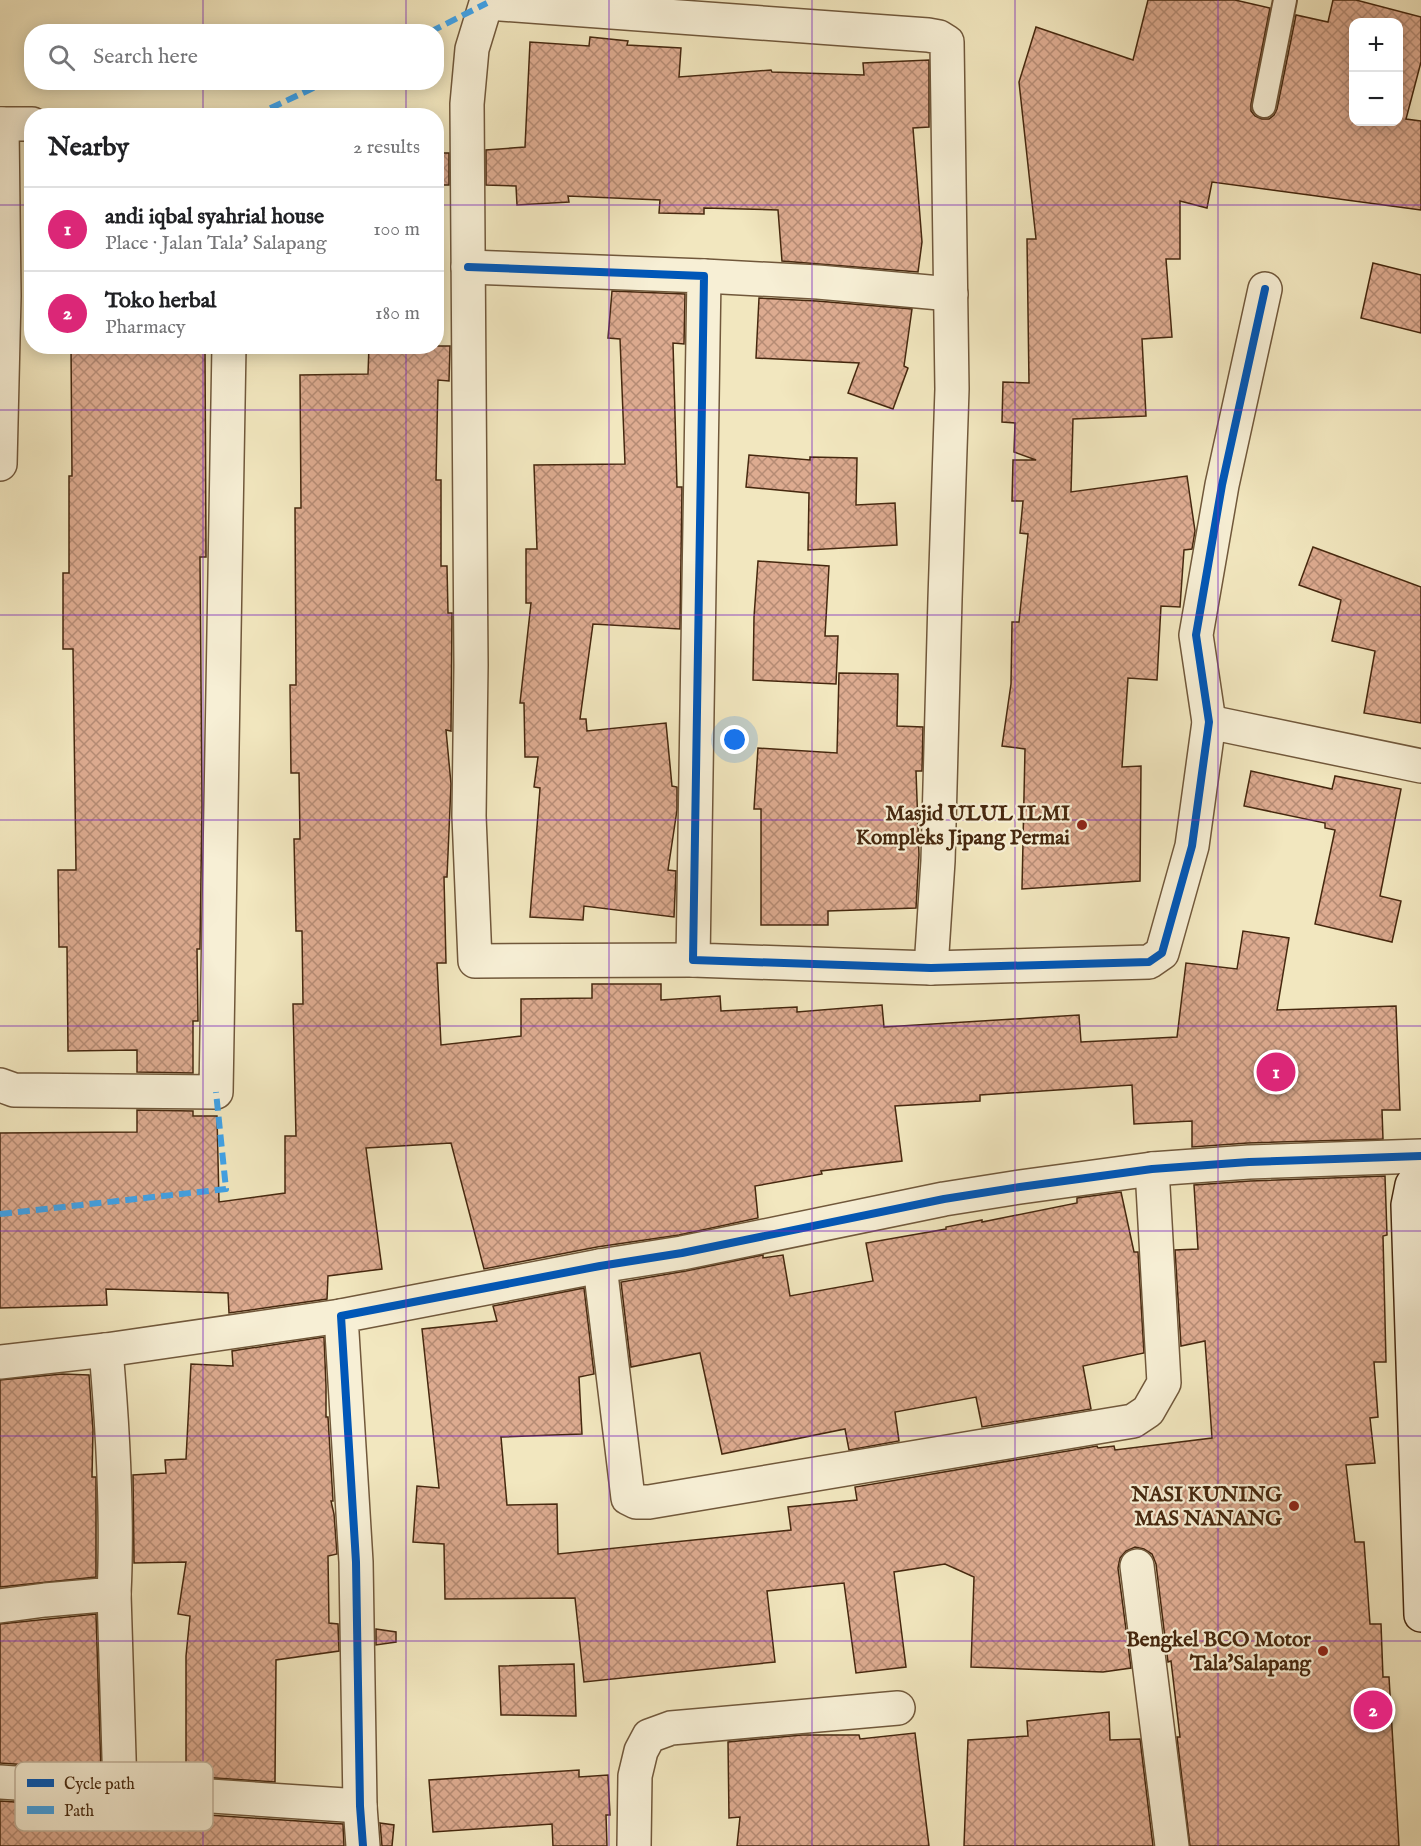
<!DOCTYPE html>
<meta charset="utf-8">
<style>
body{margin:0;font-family:"IM FELL English",serif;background:#f6f6f6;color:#202124}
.controls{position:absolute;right:18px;top:18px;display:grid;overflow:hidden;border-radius:12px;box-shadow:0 3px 15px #0003}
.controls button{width:54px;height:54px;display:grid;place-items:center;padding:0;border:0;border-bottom:2px solid #e0e0e0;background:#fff;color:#202124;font:30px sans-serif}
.you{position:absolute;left:735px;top:740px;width:21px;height:21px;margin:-15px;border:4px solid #fff;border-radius:50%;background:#1a73e8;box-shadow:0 0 0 9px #1a73e833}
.badge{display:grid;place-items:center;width:39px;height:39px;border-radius:50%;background:#db2777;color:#fff;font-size:20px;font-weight:700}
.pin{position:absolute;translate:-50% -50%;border:3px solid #fff;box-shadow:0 2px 6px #0006}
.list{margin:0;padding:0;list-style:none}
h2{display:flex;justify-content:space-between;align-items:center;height:78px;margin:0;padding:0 24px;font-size:26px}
h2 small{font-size:20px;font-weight:400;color:#757577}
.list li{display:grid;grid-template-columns:39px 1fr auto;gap:18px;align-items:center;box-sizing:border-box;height:84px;padding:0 24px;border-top:2px solid #e0e0e0}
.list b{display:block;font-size:22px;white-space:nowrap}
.list p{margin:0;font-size:20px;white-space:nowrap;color:#757577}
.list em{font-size:20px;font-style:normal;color:#757577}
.icon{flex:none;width:33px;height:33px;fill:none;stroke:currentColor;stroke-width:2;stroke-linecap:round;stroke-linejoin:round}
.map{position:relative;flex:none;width:1421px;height:1846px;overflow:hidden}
.search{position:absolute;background:#fff;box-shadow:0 3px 15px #0003;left:24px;top:24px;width:420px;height:66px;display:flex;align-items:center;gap:15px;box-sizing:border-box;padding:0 21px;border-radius:24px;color:#757577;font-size:22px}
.panel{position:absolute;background:#fff;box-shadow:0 3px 15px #0003;left:24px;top:108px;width:420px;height:246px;border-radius:24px}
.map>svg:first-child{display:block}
</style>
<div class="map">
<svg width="1421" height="1846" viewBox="0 0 1421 1846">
<defs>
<pattern id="building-cross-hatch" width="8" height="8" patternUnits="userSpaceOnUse" patternTransform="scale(1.5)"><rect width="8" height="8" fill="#ddab90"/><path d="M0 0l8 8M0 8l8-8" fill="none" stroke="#b58b74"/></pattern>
</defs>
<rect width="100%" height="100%" fill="#f2e7bf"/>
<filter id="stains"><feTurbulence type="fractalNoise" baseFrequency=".00333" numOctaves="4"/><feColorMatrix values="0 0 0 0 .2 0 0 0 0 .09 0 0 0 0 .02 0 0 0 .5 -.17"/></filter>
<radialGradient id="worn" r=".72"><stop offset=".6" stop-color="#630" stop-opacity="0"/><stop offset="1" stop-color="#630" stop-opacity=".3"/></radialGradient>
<!-- building -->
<g fill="url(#building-cross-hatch)" stroke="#46280f" stroke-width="1.5" fill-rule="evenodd">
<path d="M1148 0H1235L1270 8 1251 104V111L1255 116 1262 119H1269L1274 115 1277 109 1296 15 1328 22 1333 0H1356L1421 17V62L1406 119 1421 121V210L1212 182 1207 208 1180 201V259H1166L1172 337 1142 339 1146 416 1073 419 1071 492 1187 476 1195 531 1192 549 1184 550 1180 607 1161 606 1157 680 1128 678 1122 767 1141 766 1140 881 1022 889 1025 749 1002 746 1011 684 1012 622H1019L1028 534 1020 533 1023 501H1012L1013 460H1036L1014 452 1015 423 1002 422 1003 382 1029 383 1027 239H1036L1019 82 1036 27 1133 60ZM1353 22H1398V122H1353Z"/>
<path d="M590 37 628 41 627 45 681 48 679 77 771 70 772 72 864 75 863 63 929 60V127L913 128 922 242 918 272 782 261 778 210 704 208V214L659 213 660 200 568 196 569 202 517 205 516 186 486 185V150L525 147 530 42 589 46Z"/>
<rect x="436" y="153" width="13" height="32"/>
<path d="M1373 263 1421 275V333L1361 318Z"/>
<path d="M612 291 685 294 684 344 673 343 677 487H682L680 629 593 624 580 719H586L587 731 666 723 672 786 677 787V810L668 870 676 871 674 917 584 906 583 920 530 917 540 788 534 787 538 757H525L524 703H520L531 603H526V549H537L534 465 625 464 620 339 608 338Z"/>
<path d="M759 298 817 301 912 309 904 366 908 368 893 409 848 393 859 363 756 358Z"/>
<path d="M71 346H205L206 557H200L202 805 200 949H197L198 1021H193V1073L137 1072V1050L68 1051 67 947H59L58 870H76L73 649H63V573H69V476H72Z"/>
<path d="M369 346H450L449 381 438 380 436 480H441V566H447L448 613H452L451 731 446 730 451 784 447 877H444L446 963H437L441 1045 521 1036V999L592 998V984H661V1000L720 996 721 1011 797 1007V1012L882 1005 884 1027 1079 1015 1081 1042 1177 1037 1186 963 1237 969 1243 931 1289 938 1277 1010 1396 1006 1400 1110H1382L1383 1139 1248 1143 1192 1147V1121L1134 1124 1132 1085 980 1095V1101L895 1106 902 1161 821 1171 822 1174 755 1186 758 1218 679 1235 597 1247 484 1269 451 1143 366 1148 382 1269 328 1276 327 1299 229 1313 228 1293 106 1289 107 1305 0 1308V1133L137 1132V1110L193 1111V1116H217L219 1202 285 1193V1136H296L293 1004H303L302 931H296L294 839H300L299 773H291L290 685H296L295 508H301L300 375 368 374Z"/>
<path d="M749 455 810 460V457L857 458 856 505 895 503 897 545 808 550 809 493 746 487Z"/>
<path d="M1313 547 1421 587V723L1364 713 1375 651 1332 641 1341 600 1299 585Z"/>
<path d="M758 561 829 566 825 636H838L836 684 753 680 754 617Z"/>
<path d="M839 673 898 674 897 726 923 727 922 771H916L919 855 916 908 828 911V925H761V809H754L758 748 837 753Z"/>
<path d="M1251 771 1332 789 1335 776 1401 789 1380 896 1401 901 1392 942 1315 924 1335 830 1325 828V823L1244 806Z"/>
<path d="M1385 1176 1387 1235 1383 1236 1386 1362H1374L1378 1417 1370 1418 1375 1463 1346 1465 1355 1542H1364L1370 1624H1381L1383 1677H1389L1399 1846H1190L1177 1737H1180L1171 1661 1168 1662 1156 1564 1152 1554 1144 1549 1135 1547 1126 1551 1120 1558 1118 1568 1131 1668 1103 1672 971 1667 974 1577 945 1564 894 1572 906 1667 856 1673 844 1583 767 1591 775 1662 584 1682 575 1598 445 1599 444 1544 413 1542 417 1486 439 1488 422 1329 497 1321 493 1306 584 1288 594 1374 579 1377 582 1434 501 1437 507 1505 557 1504 558 1554 791 1530 788 1507 857 1500 855 1487 1097 1446 1098 1448 1114 1446 1115 1450 1212 1438 1205 1341 1181 1346 1175 1250 1198 1249 1194 1185 1250 1181Z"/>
<path d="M1121 1192 1134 1252H1138L1144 1353 1083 1366 1091 1409 982 1427 976 1397 895 1412 899 1441 849 1450 845 1429 722 1454 700 1353 631 1367 621 1282 686 1271 763 1255V1258L783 1255 790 1296 873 1281 866 1243 946 1229V1227L982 1220V1222L1077 1203V1198Z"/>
<path d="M324 1337 326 1386V1417H328L333 1501H331L334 1514 337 1554 328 1556 329 1623 338 1624 339 1651 276 1660 275 1782 186 1776V1656L190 1616 178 1614 186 1562 134 1563 133 1475 166 1473 165 1460 186 1459 191 1364 233 1366 232 1351Z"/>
<path d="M62 1374 89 1375 93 1430 92 1477H96V1577L0 1587V1380Z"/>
<path d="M96 1614 101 1770 0 1763V1624Z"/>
<path d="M376 1629 396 1632V1642L376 1645Z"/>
<path d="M574 1664 576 1716 501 1715 499 1666Z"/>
<path d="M1109 1712 1110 1740 1140 1739 1153 1846H964L968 1740 1028 1736 1027 1721Z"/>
<path d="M915 1733 929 1846H737L740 1817 729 1818 728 1742 802 1735H859L860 1739Z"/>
<path d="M579 1770V1777L608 1775 610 1815H606L607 1846H553L552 1824 433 1832 429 1780Z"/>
<path d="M0 1801 343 1824 344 1846H0Z"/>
<path d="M380 1823 394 1825 392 1846H382Z"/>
</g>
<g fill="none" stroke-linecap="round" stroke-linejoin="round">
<!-- lane casing -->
<g stroke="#71583b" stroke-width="26">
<path id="lane" d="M1264 106 1285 0"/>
</g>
<!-- street casing -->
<g stroke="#71583b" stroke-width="36">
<g id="street">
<path d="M487 0 472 49 467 104 471 665 469 816 475 961 693 960"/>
<path d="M487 3 928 35 939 37 947 42 952 389 945 599 938 861 931 968"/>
<path d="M0 124H32"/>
<path d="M468 267 704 276 693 960 931 968 1149 962 1162 953 1192 846 1209 722 1196 635 1222 485 1265 289"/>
<path d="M704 276 818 282 951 294"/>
<path d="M0 464 4 296 2 124"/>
<path d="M1209 722 1421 766"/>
<path d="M0 1085 14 1090 216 1092 229 346"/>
<path d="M600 1266 628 1498 636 1502H649L1133 1421 1148 1411 1164 1383 1152 1169"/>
<path d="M0 1362 106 1350 341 1316"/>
<path d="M1137 1566 1172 1846"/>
<path d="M114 1594 120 1789"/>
<path d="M0 1606 45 1600 114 1594C118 1513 113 1431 106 1350"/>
<path d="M0 1782 360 1806"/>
<path d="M363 1846 360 1806 356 1562 341 1316 600 1266 682 1253 944 1199 1020 1187 1152 1169 1249 1162 1421 1156"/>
<path d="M634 1846 635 1776 641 1751 649 1736 671 1728 898 1708"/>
</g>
</g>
<!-- secondary casing -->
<g stroke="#46280f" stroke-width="36">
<path id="secondary" d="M1421 1172 1412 1185 1408 1205 1421 1615"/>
</g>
<!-- lane -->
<use href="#lane" stroke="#f7efd5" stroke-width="22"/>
<!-- street -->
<use href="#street" stroke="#f7efd5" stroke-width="33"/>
<!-- secondary -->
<use href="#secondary" stroke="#f7efd5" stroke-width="33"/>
<!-- quiet -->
<g stroke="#3fa3ea" stroke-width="6" stroke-dasharray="12 6" stroke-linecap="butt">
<path d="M430 32 487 3"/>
<path d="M254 116 326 82"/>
<path d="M0 1214 226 1189 216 1092"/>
</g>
<!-- cycleway casing -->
<g stroke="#f7efd5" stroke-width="11">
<g id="cycleway">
<path d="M468 267 704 276 693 960 931 968 1149 962 1162 953 1192 846 1209 722 1196 635 1222 485 1265 289"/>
<path d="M363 1846 360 1806 356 1562 341 1316 600 1266 682 1253 944 1199 1020 1187 1152 1169 1249 1162 1421 1156"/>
</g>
</g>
<!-- cycleway -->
<use href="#cycleway" stroke="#0057b8" stroke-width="8"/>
</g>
<!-- grid -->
<path fill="none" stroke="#7b2cbf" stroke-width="1.5" stroke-opacity="0.55" d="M203 0V32M406 0V32M609 0V1846M812 0V1846M1015 0V1846M1218 0V1846M203 82V116M406 82V116M0 205H32M436 205H1421M203 346V1846M406 346V1846M0 410H1421M0 615H1421M0 820H1421M0 1026H1421M0 1231H1421M0 1436H1421M0 1641H1421"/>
<!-- markers -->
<g fill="#8f2418" stroke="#f7efd5" stroke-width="2">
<circle cx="1082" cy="825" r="6"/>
<circle cx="1294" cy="1506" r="6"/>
<circle cx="1323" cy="1651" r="6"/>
</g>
<g text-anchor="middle" stroke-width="4.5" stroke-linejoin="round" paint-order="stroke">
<!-- poi labels -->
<g font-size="21" font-weight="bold" fill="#46280f" stroke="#f7efd5" text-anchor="end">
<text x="1070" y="820">Masjid ULUL ILMI<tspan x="1070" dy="24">Kompleks Jipang Permai</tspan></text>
<text x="1282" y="1501">NASI KUNING<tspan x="1282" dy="24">MAS NANANG</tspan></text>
<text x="1311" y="1646">Bengkel BCO Motor<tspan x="1311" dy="24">Tala'Salapang</tspan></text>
</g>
</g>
<!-- legend -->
<rect x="15" y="1762" width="198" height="69" rx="9" fill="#f7efd5" stroke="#c2b39a" stroke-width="1.5"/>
<rect x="27" y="1779" width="27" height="8" fill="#0057b8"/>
<rect x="27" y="1806" width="27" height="8" fill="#3fa3ea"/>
<g font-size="16" fill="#46280f">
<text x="64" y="1789">Cycle path</text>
<text x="64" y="1816">Path</text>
</g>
<rect width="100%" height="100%" filter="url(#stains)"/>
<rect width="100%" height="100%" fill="url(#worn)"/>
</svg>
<div class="controls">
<button>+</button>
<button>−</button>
</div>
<div class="you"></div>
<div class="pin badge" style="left:1276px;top:1072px">1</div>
<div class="pin badge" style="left:1373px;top:1710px">2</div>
<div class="search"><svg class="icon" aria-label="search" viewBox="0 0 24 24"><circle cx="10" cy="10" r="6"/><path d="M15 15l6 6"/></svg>Search here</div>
<section class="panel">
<h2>Nearby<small>2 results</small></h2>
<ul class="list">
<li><span class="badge">1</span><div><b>andi iqbal syahrial house</b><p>Place · Jalan Tala' Salapang</p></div><em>100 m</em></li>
<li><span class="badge">2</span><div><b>Toko herbal</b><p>Pharmacy</p></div><em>180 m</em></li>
</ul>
</section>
</div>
